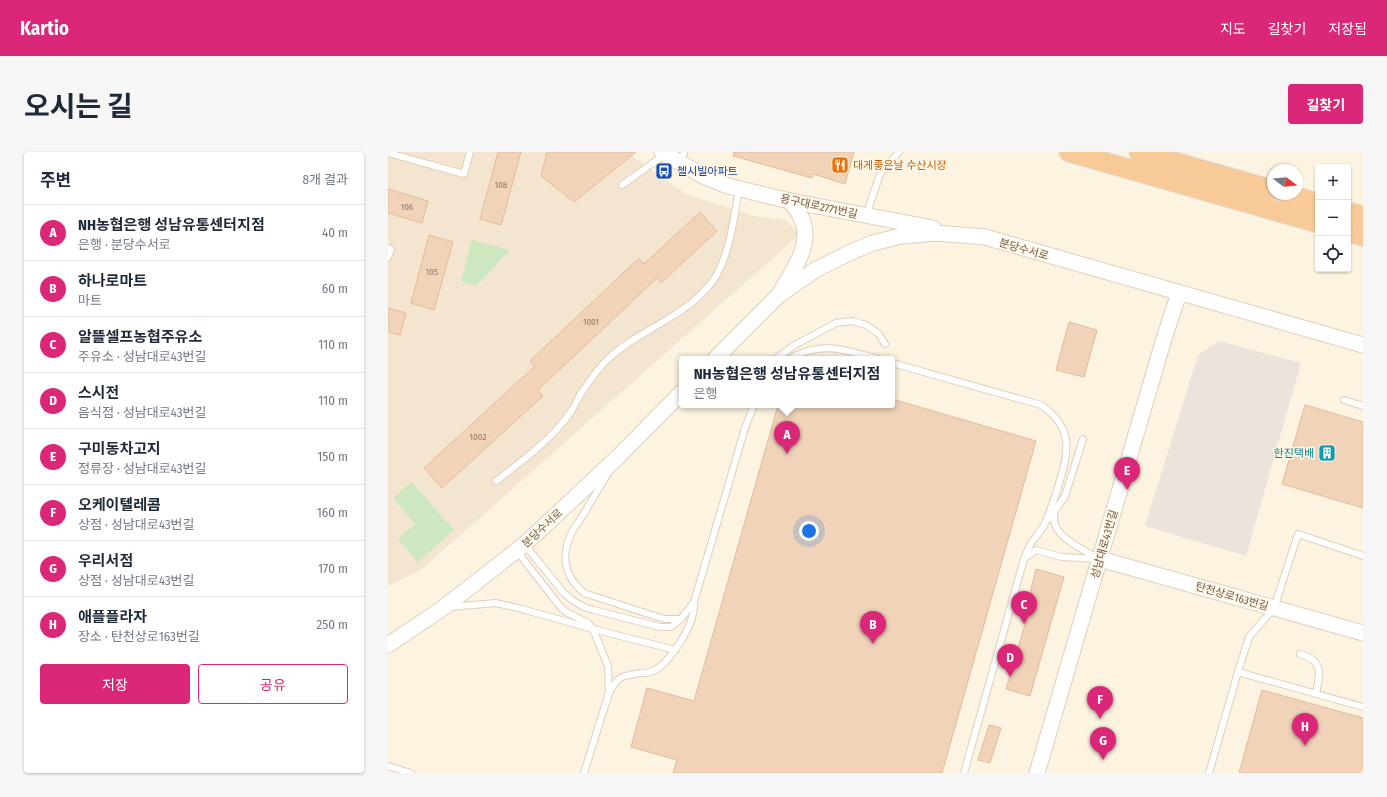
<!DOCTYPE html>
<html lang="ko">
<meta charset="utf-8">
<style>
body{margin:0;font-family:"Fira Sans Condensed","Noto Sans KR",sans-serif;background:#f6f6f7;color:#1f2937}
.controls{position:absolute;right:12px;top:12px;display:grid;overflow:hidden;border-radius:4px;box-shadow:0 1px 3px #0004}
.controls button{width:36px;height:36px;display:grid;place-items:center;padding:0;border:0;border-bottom:1px solid #e0e1e3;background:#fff;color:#1f2937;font:20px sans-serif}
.compass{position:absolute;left:879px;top:12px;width:36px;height:36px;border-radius:50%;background:#fff;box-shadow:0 1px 3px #0004;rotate:106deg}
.you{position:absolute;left:421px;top:379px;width:14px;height:14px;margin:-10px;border:3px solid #fff;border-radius:50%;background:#1a73e8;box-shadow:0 0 0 6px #1a73e833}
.badge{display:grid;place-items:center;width:26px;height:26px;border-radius:50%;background:#db2777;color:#fff;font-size:13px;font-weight:700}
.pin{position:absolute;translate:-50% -33px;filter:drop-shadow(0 1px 2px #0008)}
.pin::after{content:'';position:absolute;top:21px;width:14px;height:12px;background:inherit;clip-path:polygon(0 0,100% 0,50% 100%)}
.popup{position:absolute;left:291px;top:204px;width:216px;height:52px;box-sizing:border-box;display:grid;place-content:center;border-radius:4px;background:#fff;filter:drop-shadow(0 1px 3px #0005);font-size:13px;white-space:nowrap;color:#747a83}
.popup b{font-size:15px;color:#1f2937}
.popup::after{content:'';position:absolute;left:50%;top:100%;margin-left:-8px;border:8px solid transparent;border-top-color:#fff}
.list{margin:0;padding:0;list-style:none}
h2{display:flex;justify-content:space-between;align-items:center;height:52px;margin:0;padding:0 16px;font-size:17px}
h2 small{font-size:13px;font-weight:400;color:#747a83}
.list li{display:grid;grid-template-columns:26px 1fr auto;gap:12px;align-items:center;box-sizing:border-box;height:56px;padding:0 16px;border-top:1px solid #e0e1e3}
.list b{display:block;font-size:15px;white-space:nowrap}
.list p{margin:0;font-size:13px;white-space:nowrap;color:#747a83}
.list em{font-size:13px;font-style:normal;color:#747a83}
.actions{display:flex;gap:8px;padding:12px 16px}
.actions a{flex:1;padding:9px 0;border:1px solid #db2777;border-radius:4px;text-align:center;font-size:14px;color:#db2777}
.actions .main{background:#db2777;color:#fff}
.icon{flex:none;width:22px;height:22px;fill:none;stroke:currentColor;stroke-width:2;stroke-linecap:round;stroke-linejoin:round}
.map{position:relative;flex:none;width:975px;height:621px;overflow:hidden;border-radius:4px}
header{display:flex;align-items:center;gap:24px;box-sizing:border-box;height:56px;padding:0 20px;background:#db2777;color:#fff}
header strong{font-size:19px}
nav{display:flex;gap:22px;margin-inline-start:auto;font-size:14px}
.intro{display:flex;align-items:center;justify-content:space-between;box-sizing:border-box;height:96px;padding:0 24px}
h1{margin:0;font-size:28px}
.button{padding:10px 18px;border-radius:4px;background:#db2777;color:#fff;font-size:14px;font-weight:700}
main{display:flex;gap:24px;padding:0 24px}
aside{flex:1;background:#fff;border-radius:4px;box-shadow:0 1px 3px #0004}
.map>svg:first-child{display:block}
</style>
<header>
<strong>Kartio</strong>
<nav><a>지도</a><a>길찾기</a><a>저장됨</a></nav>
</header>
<div class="intro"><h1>오시는 길</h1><a class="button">길찾기</a></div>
<main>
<aside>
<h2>주변<small>8개 결과</small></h2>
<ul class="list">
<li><span class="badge">A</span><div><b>NH농협은행 성남유통센터지점</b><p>은행 · 분당수서로</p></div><em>40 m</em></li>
<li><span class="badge">B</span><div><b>하나로마트</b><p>마트</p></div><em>60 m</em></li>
<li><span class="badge">C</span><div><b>알뜰셀프농협주유소</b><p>주유소 · 성남대로43번길</p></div><em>110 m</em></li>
<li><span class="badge">D</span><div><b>스시전</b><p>음식점 · 성남대로43번길</p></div><em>110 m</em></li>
<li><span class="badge">E</span><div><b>구미동차고지</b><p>정류장 · 성남대로43번길</p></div><em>150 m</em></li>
<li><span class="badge">F</span><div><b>오케이텔레콤</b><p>상점 · 성남대로43번길</p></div><em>160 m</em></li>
<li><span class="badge">G</span><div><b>우리서점</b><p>상점 · 성남대로43번길</p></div><em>170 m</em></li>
<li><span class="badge">H</span><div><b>애플플라자</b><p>장소 · 탄천상로163번길</p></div><em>250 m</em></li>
</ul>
<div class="actions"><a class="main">저장</a><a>공유</a></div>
</aside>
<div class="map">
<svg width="975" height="621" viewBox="0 0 975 621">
<rect width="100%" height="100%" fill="#fcf3e0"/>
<!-- residential -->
<path fill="#f3e5cf" d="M0 0H238L298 42 366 64 398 68 412 82 34 417 0 434Z"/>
<!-- industrial -->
<path fill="#eae4dc" d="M831 189 913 211 858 404 757 374 810 203Z"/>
<!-- green -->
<g fill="#cde8c0">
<path d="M84 88 122 98 88 134 73 129Z"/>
<path d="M24 330 66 378 30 410 10 387 27 372 5 346Z"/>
</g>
<!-- building -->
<g fill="#f0d3b9" stroke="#e3bb99">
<path d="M110 0H133L113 73 92 67Z"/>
<path d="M159 0H248L186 50 153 24Z"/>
<path d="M346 0H466L457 32 425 22 424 26 345 4Z"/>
<path d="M0 37 40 49 34 71 0 61Z"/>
<path d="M312 60 329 79 273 131 269 126 150 238 155 244 54 336 36 316 147 214 142 209 251 106 256 112Z"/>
<path d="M41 83 65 90 46 158 23 151Z"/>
<path d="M0 156 18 161 12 183 0 180Z"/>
<path d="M681 170 709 178 696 225 668 218Z"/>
<path d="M504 247 648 289 554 621H285L289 608 243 595 259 536 306 549 390 253H504Z"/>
<path d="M917 253 975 270V356L894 332Z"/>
<path d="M648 417 676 425 642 544 618 537 642 455 643 437Z"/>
<path d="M874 538 975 566V621H851Z"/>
<path d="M601 573 613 576 602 611 590 608Z"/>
</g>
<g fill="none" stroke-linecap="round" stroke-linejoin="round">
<!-- service casing -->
<g stroke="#dfd0bd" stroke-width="8">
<g id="service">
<path d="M0 1 76 22 82 0"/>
<path d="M293 10 296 0"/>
<path d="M234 33 276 3"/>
<path d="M478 64 492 22 511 0"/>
<path d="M0 96 3 97 0 105"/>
<path d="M388 207 405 194 448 171 464 169 478 173 490 181 497 192"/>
<path d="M402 207C432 188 458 198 490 207"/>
<path d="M504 211 653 253C688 277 680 303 669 338 665 350 661 364 655 375 651 381 646 387 642 393 640 397 638 402 636 407L576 621"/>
<path d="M956 248 975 254"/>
<path d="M219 323C211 336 203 350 195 363 192 368 188 373 185 378 172 403 175 423 196 441L276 467H293L306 450"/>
<path d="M108 329C134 309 163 288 182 261 186 255 189 249 192 243 200 231 208 219 218 209 236 191 257 181 278 168 294 159 309 148 321 134 341 111 346 66 351 36"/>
<path d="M666 360C666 365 666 371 668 375 675 389 698 399 711 407"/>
<path d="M661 367 677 344 695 287"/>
<path d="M137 393 175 440 184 448 196 455 206 458 272 475H283L293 467"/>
<path d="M129 399 174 457 180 461 200 471 205 477 220 514 221 541 196 621"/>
<path d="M975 404 910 382 886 456 861 485 850 520 975 555"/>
<path d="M637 406 648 398 674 405 711 407"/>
<path d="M62 455 108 451 134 457 205 477 287 498"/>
<path d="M912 502C936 509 932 521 928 542"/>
<path d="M221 541C231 523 233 524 253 521 256 521 261 521 265 519 281 512 301 479 305 462 306 458 306 454 306 450L357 276 366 253"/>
<path d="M0 614 23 621"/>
<path d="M821 621 850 520"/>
</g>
</g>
<!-- tertiary casing -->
<g stroke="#dfd0bd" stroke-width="17">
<g id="tertiary">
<path d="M274 0 315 24 340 34 402 49 545 76"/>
<path d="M393 139C405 119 423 94 415 70 412 62 407 55 402 49"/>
<path d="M327 207 391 143 427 118 461 101 485 91 513 84 548 81 597 85 975 193"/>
<path d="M712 407 975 481"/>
<path d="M0 493 55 456 137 392 230 305 294 240"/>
<path d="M649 621 775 190 791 141"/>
</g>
</g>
<!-- trunk casing -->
<g stroke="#ddd7d3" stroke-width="21">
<g id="trunk">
<path d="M681 0 930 71"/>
<path d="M751 0 885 38"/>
<path d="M898 42 930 51"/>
<path d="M960 60 975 64"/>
<path d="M960 80 975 84"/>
</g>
</g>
<!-- service -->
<use href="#service" stroke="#fff" stroke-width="6"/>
<!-- tertiary -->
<use href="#tertiary" stroke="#fff" stroke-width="15"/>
<!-- trunk -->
<use href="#trunk" stroke="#f8ca98" stroke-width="19"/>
</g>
<!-- icons -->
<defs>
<g id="restaurant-square" transform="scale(0.9)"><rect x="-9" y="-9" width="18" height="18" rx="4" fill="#e8710a" stroke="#fff7e6"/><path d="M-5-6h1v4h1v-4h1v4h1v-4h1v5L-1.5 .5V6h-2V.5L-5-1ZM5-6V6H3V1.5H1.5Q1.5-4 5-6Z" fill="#fff"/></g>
<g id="bus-square" transform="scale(0.9)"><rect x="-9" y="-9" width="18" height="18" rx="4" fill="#1a4fb4" stroke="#fff7e6"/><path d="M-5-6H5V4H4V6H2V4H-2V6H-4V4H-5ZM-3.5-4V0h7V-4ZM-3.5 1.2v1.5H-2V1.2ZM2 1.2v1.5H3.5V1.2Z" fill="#fff"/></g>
<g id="building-square" transform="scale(0.9)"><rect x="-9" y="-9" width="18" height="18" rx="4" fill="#0f9aa8" stroke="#fff7e6"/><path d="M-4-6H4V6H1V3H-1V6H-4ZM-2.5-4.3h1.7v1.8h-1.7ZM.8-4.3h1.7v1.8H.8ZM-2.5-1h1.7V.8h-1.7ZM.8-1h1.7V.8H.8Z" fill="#fff"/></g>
</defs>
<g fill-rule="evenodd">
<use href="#restaurant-square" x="452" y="13"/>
<use href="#bus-square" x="276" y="19"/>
<use href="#building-square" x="939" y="301"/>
</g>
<g text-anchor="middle" stroke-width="3" stroke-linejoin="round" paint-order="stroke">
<!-- number labels -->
<g font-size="9" fill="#927864">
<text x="113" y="36">108</text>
<text x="19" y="58">106</text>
<text x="44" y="123">105</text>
<text x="203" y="173">1001</text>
<text x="90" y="288">1002</text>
</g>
<!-- food labels -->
<g font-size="11" fill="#c56008" stroke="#fff7e6" text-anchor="start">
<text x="465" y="17">대게좋은날 수산시장</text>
</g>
<!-- transit labels -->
<g font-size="11" fill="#164399" stroke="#fff7e6" text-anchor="start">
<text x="289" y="23">첼시빌아파트</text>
</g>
<!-- street labels -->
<g font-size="11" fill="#725a48" stroke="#fff7e6">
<text transform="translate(431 54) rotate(12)" y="4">용구대로2771번길</text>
<text transform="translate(636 97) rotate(16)" y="4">분당수서로</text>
<text transform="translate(154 376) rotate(-43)" y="4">분당수서로</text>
<text transform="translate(716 392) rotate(-74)" y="4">성남대로43번길</text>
<text transform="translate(844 444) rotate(16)" y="4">탄천상로163번길</text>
</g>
<!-- culture labels -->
<g font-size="11" fill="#0d838f" stroke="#fff7e6" text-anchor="end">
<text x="926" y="305">한진택배</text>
</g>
</g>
</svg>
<div class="controls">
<button>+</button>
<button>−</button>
<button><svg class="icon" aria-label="locate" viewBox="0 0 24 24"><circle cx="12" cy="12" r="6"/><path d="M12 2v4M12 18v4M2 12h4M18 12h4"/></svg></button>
</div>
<svg class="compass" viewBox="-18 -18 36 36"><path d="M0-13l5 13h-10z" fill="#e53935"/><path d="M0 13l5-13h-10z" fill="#747a83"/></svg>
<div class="you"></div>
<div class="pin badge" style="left:399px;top:302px">A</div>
<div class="popup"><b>NH농협은행 성남유통센터지점</b>은행</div>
<div class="pin badge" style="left:485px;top:492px">B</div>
<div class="pin badge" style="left:636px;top:472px">C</div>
<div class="pin badge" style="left:622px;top:525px">D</div>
<div class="pin badge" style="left:739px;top:338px">E</div>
<div class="pin badge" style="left:712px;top:567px">F</div>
<div class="pin badge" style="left:715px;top:608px">G</div>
<div class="pin badge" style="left:917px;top:594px">H</div>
</div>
</main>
